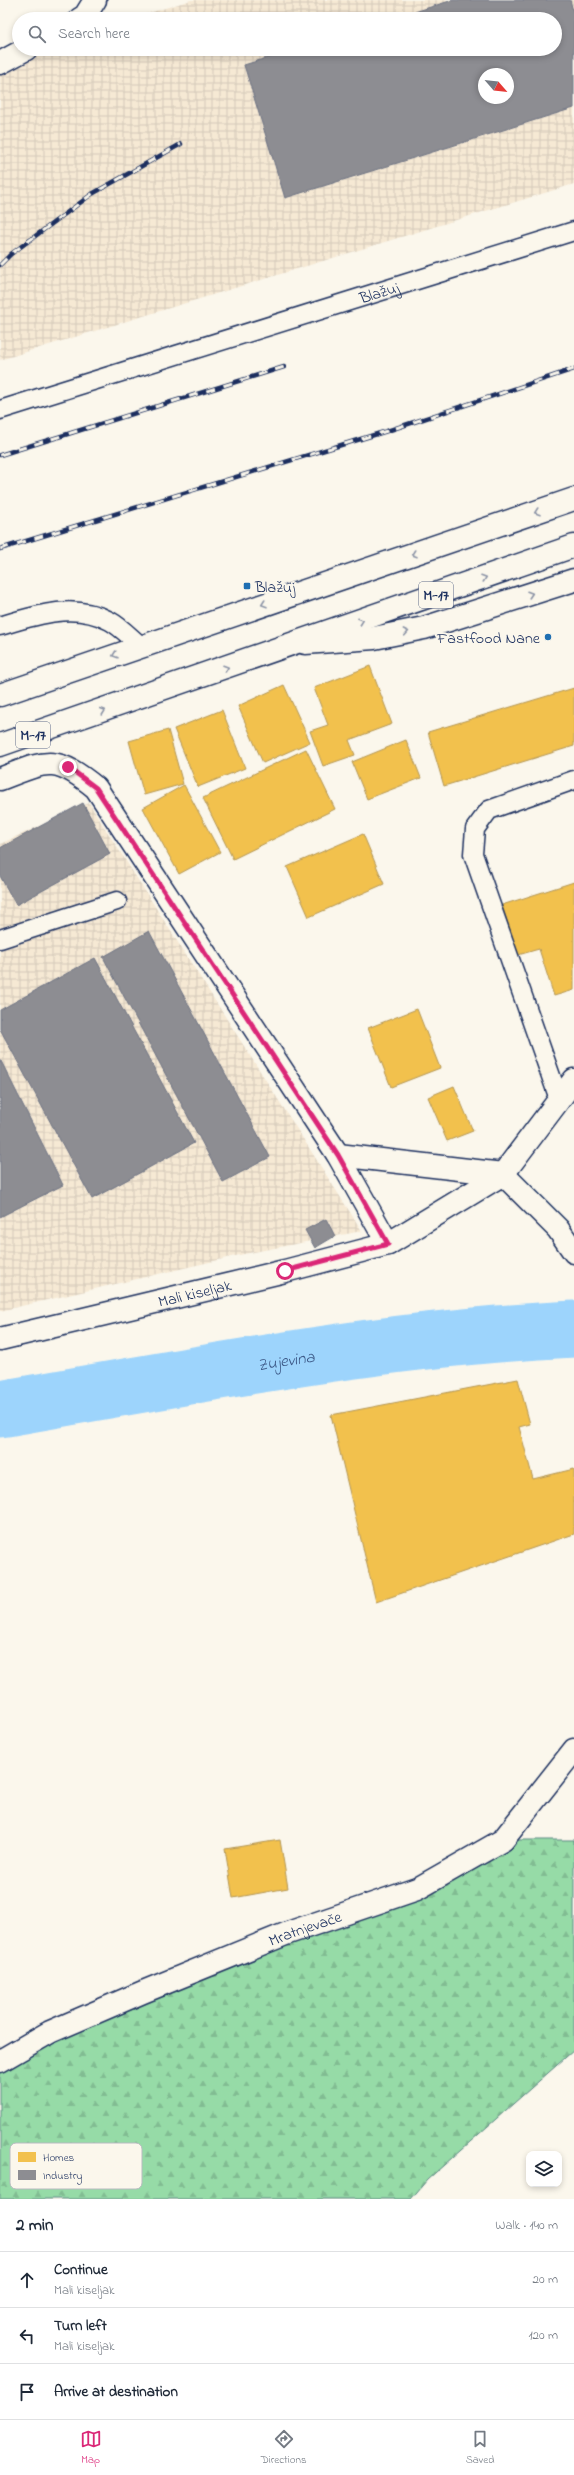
<!DOCTYPE html>
<meta charset="utf-8">
<style>
body{margin:0;font-family:"Indie Flower",sans-serif;background:#f2f2f3;color:#1f2937}
.controls{position:absolute;right:12px;bottom:12px;display:grid;overflow:hidden;border-radius:8px;box-shadow:0 2px 6px #0003}
.controls button{width:36px;height:36px;display:grid;place-items:center;padding:0;border:0;border-bottom:1px solid #e0e1e3;background:#fff;color:#1f2937;font:20px sans-serif}
.compass{position:absolute;left:478px;top:68px;width:36px;height:36px;border-radius:50%;background:#fff;box-shadow:0 2px 6px #0003;rotate:118deg}
.stop{position:absolute;width:12px;height:12px;margin:-9px;border:3px solid #db2777;border-radius:50%;background:#fff}
.stop.end{background:#db2777;border-color:#fff;box-shadow:0 1px 4px #0008}
.list{margin:0;padding:0;list-style:none}
h2{display:flex;justify-content:space-between;align-items:center;height:52px;margin:0;padding:0 16px;font-size:17px}
h2 small{font-size:13px;font-weight:400;color:#747a83}
.list li{display:grid;grid-template-columns:26px 1fr auto;gap:12px;align-items:center;box-sizing:border-box;height:56px;padding:0 16px;border-top:1px solid #e0e1e3}
.list b{display:block;font-size:15px;white-space:nowrap}
.list p{margin:0;font-size:13px;white-space:nowrap;color:#747a83}
.list em{font-size:13px;font-style:normal;color:#747a83}
.icon{flex:none;width:22px;height:22px;fill:none;stroke:currentColor;stroke-width:2;stroke-linecap:round;stroke-linejoin:round}
.map{position:relative;flex:none;width:574px;height:2199px;overflow:hidden}
.search{position:absolute;background:#fff;box-shadow:0 2px 6px #0003;left:12px;right:12px;top:12px;height:44px;display:flex;align-items:center;gap:10px;box-sizing:border-box;padding:0 14px;border-radius:22px;color:#747a83;font-size:15px}
.sheet{height:220px;background:#fff}
nav{display:flex;justify-content:space-around;align-items:center;box-sizing:border-box;height:56px;border-top:1px solid #e0e1e3;background:#fff;font-size:11px;color:#747a83}
nav a{display:grid;justify-items:center;gap:2px}
nav .on{color:#db2777}
.map>svg:first-child{display:block}
</style>
<div class="map">
<svg width="574" height="2199" viewBox="0 0 574 2199">
<defs>
<pattern id="industrial-grid" width="8" height="8" patternUnits="userSpaceOnUse"><rect width="8" height="8" fill="#f6e9d4"/><path d="M0 4h8M4 0v8" fill="none" stroke="#d2c8b8"/></pattern>
<pattern id="forest-firs" width="22" height="20" patternUnits="userSpaceOnUse"><rect width="22" height="20" fill="#96dba7"/><path d="M5 1l3.5 6h-7zM16 11l3.5 6h-7z" fill="#81bc92"/></pattern>
</defs>
<rect width="100%" height="100%" fill="#fbf7ec"/>
<filter id="ink" filterUnits="userSpaceOnUse"><feTurbulence type="fractalNoise" baseFrequency=".025" numOctaves="2"/><feDisplacementMap in="SourceGraphic" scale="8" xChannelSelector="R" yChannelSelector="G"/><feConvolveMatrix kernelMatrix="1 2 1 2 8 2 1 2 1" color-interpolation-filters="sRGB"/></filter>
<g filter="url(#ink)">
<!-- industrial -->
<g fill="url(#industrial-grid)" fill-rule="evenodd">
<path d="M191 0H574V184L0 360V72L37 49H555V19H130ZM484 74H508V98H484Z"/>
<path d="M89 803 362 1231 244 1254 0 1311V844Z"/>
</g>
<!-- forest -->
<path fill="url(#forest-firs)" stroke="#588582" d="M503 1840H574V2050L427 2180 411 2199H0V2061L417 1889Z"/>
<!-- homes -->
<g fill="#f2c14e" stroke="#b29553">
<path d="M370 666 392 724 349 740 355 755 323 766 310 731 328 725 314 688Z"/>
<path d="M284 685 310 742 263 763 238 706Z"/>
<path d="M574 688V746L444 786 428 732Z"/>
<path d="M222 710 245 768 198 787 174 729Z"/>
<path d="M168 730 183 784 144 795 129 741Z"/>
<path d="M406 740 421 778 367 799 352 762Z"/>
<path d="M306 749 335 809 233 859 203 798Z"/>
<path d="M184 785 220 852 179 874 143 808Z"/>
<path d="M363 834 384 884 309 917 287 867Z"/>
<path d="M574 882V990L554 996 539 949 518 955 502 905Z"/>
<path d="M417 1009 440 1068 391 1087 368 1028Z"/>
<path d="M454 1086 473 1131 447 1141 428 1097Z"/>
<path d="M518 1379 530 1424 519 1427 533 1479 574 1469V1534L376 1602 331 1415Z"/>
<path d="M280 1840 288 1888 233 1898 225 1849Z"/>
</g>
<!-- industry -->
<g fill="#8d8d92" stroke="#6b7182" fill-rule="evenodd">
<path d="M453 0H570L574 15V108L285 198 244 65 296 49H555V19H392ZM484 74H508V98H484Z"/>
<path d="M83 803 110 854 16 905 0 876V848Z"/>
<path d="M149 931 270 1157 223 1182 103 957Z"/>
<path d="M95 958 194 1143 92 1199 0 1029V1010Z"/>
<path d="M0 1059 63 1185 0 1217Z"/>
<path d="M326 1219 335 1236 315 1248 305 1230Z"/>
</g>
<g fill="none" stroke-linecap="round" stroke-linejoin="round">
<!-- river -->
<path stroke="#9dd4fc" stroke-width="57" id="s1" d="M0 1409C190 1376 381 1338 574 1329"/>
<!-- service casing -->
<g stroke="#1b2f5e" stroke-width="21">
<g id="service">
<path id="s2" d="M0 410 574 231"/>
<path d="M0 626C36 615 74 602 110 621 121 627 131 638 141 646"/>
<path d="M0 939 117 901"/>
<path d="M559 1099 473 854 475 829 489 810 574 780"/>
</g>
</g>
<!-- minor casing -->
<g stroke="#1b2f5e" stroke-width="25">
<g id="minor">
<path d="M80 19 85 16 95 0"/>
<path d="M0 63 26 49"/>
<path d="M305 643 374 638 424 628 574 580"/>
<path d="M0 779C47 761 54 754 96 788L338 1155 388 1244"/>
<path d="M338 1155 503 1174 558 1229 574 1252"/>
<path id="s3" d="M0 1339 285 1271 388 1244 503 1174 574 1080"/>
<path id="s4" d="M0 2061 50 2032 143 1992 288 1933 417 1889 503 1840 574 1750"/>
</g>
</g>
<!-- trunk casing -->
<g stroke="#1b2f5e" stroke-width="25">
<g id="trunk">
<path d="M0 695 574 499"/>
<path d="M0 745 574 546"/>
</g>
</g>
<!-- service -->
<use href="#service" stroke="#fbf7ec" stroke-width="18"/>
<!-- minor -->
<use href="#minor" stroke="#fbf7ec" stroke-width="22"/>
<!-- trunk -->
<use href="#trunk" stroke="#fbf7ec" stroke-width="22"/>
<!-- rail casing -->
<g stroke="#1b2f5e" stroke-width="4.5">
<g id="rail">
<path d="M0 265 11 254 92 194 181 144"/>
<path d="M0 455 284 367"/>
<path d="M0 549 387 431 574 369"/>
</g>
</g>
<!-- rail -->
<use href="#rail" stroke="#fbf7ec" stroke-width="3" stroke-dasharray="9" stroke-linecap="butt"/>
</g>
<!-- one-way arrows -->
<defs><path id="oneway-chevron" d="M-2-3.5L2.5 0L-2 3.5" fill="none" stroke-width="1.6" stroke-linecap="round" stroke-linejoin="round"/></defs>
<g stroke="#8b93a5">
<use href="#oneway-chevron" transform="translate(537 512) rotate(161)"/>
<use href="#oneway-chevron" transform="translate(414 554) rotate(161)"/>
<use href="#oneway-chevron" transform="translate(484 578) rotate(-19)"/>
<use href="#oneway-chevron" transform="translate(530 594) rotate(-18)"/>
<use href="#oneway-chevron" transform="translate(264 604) rotate(161)"/>
<use href="#oneway-chevron" transform="translate(361 621) rotate(-19)"/>
<use href="#oneway-chevron" transform="translate(406 632) rotate(-11)"/>
<use href="#oneway-chevron" transform="translate(115 655) rotate(161)"/>
<use href="#oneway-chevron" transform="translate(226 668) rotate(-19)"/>
<use href="#oneway-chevron" transform="translate(103 711) rotate(-19)"/>
</g>
</g>
<g fill="none" stroke-linecap="round" stroke-linejoin="round" filter="url(#ink)">
<!-- route -->
<path stroke="#db2777" stroke-width="5" d="M68 767 96 788 338 1155 388 1244 285 1271"/>
</g>
<!-- markers -->
<g fill="#1f6fb2" stroke="#fbf7ec" stroke-width="1.5">
<rect x="243" y="582" width="8" height="8" rx="2"/>
<circle cx="548" cy="637" r="4"/>
</g>
<g text-anchor="middle" stroke-width="4" stroke-linejoin="round" paint-order="stroke">
<!-- shield labels -->
<g fill="#fbf7ec" stroke="#5e6b89" stroke-width="1">
<rect x="419" y="582" width="34" height="26" rx="3"/>
<rect x="16" y="722" width="34" height="26" rx="3"/>
</g>
<g font-size="15" font-weight="bold" fill="#1b2f5e">
<text x="436" y="600">M-17</text>
<text x="33" y="740">M-17</text>
</g>
<!-- street labels -->
<g font-size="16" fill="#1b2f5e" stroke="#fbf7ec">
<text dy="6" stroke="none"><textPath href="#s2" startOffset="397">Blažuj</textPath></text>
<text dy="6" stroke="none"><textPath href="#s3" startOffset="200">Mali kiseljak</textPath></text>
<text dy="6" stroke="none"><textPath href="#s4" startOffset="333">Mratnjevače</textPath></text>
</g>
<!-- poi labels -->
<g font-size="16" fill="#1b2f5e" stroke="#fbf7ec" text-anchor="start">
<text x="255" y="592">Blažuj</text>
<text x="540" y="643" text-anchor="end">Fastfood Nane</text>
</g>
<!-- water labels -->
<g font-size="17" font-style="italic" fill="#3c5886" stroke="#fbf7ec">
<text dy="6" stroke="none"><textPath href="#s1" startOffset="290">Zujevina</textPath></text>
</g>
</g>
<!-- legend -->
<rect x="10" y="2143" width="132" height="46" rx="6" fill="#fbf7ec" stroke="#b8bbc1" stroke-width="1"/>
<rect x="18" y="2152" width="18" height="10" fill="#f2c14e"/>
<rect x="18" y="2170" width="18" height="10" fill="#8d8d92"/>
<g font-size="11" fill="#1b2f5e">
<text x="43" y="2161">Homes</text>
<text x="43" y="2179">Industry</text>
</g>
</svg>
<div class="controls">
<button><svg class="icon" aria-label="layers" viewBox="0 0 24 24"><path d="M12 4l9 5-9 5-9-5zM3 14l9 5 9-5"/></svg></button>
</div>
<svg class="compass" viewBox="-18 -18 36 36"><path d="M0-13l5 13h-10z" fill="#e53935"/><path d="M0 13l5-13h-10z" fill="#747a83"/></svg>
<div class="stop" style="left:285px;top:1271px"></div>
<div class="stop end" style="left:68px;top:767px"></div>
<div class="search"><svg class="icon" aria-label="search" viewBox="0 0 24 24"><circle cx="10" cy="10" r="6"/><path d="M15 15l6 6"/></svg>Search here</div>
</div>
<section class="sheet">
<h2>2 min<small>Walk · 140 m</small></h2>
<ul class="list">
<li><svg class="icon" aria-label="ahead" viewBox="0 0 24 24"><path d="M12 20V5M6 11l6-6 6 6"/></svg><div><b>Continue</b><p>Mali kiseljak</p></div><em>20 m</em></li>
<li><svg class="icon" aria-label="left" viewBox="0 0 24 24"><path d="M17 20v-9H6M10 6l-5 5 5 5"/></svg><div><b>Turn left</b><p>Mali kiseljak</p></div><em>120 m</em></li>
<li><svg class="icon" aria-label="arrive" viewBox="0 0 24 24"><path d="M6 21V4h12l-3 4 3 4H6"/></svg><div><b>Arrive at destination</b></div></li>
</ul>
</section>
<nav>
<a class="on"><svg class="icon" aria-label="map" viewBox="0 0 24 24"><path d="M3 6l6-2 6 2 6-2v14l-6 2-6-2-6 2zM9 4v14M15 6v14"/></svg>Map</a>
<a><svg class="icon" aria-label="directions" viewBox="0 0 24 24"><path d="M12 3l9 9-9 9-9-9zM9 14v-3h6M13 9l2 2-2 2"/></svg>Directions</a>
<a><svg class="icon" aria-label="saved" viewBox="0 0 24 24"><path d="M7 4h10v16l-5-4-5 4z"/></svg>Saved</a>
</nav>
